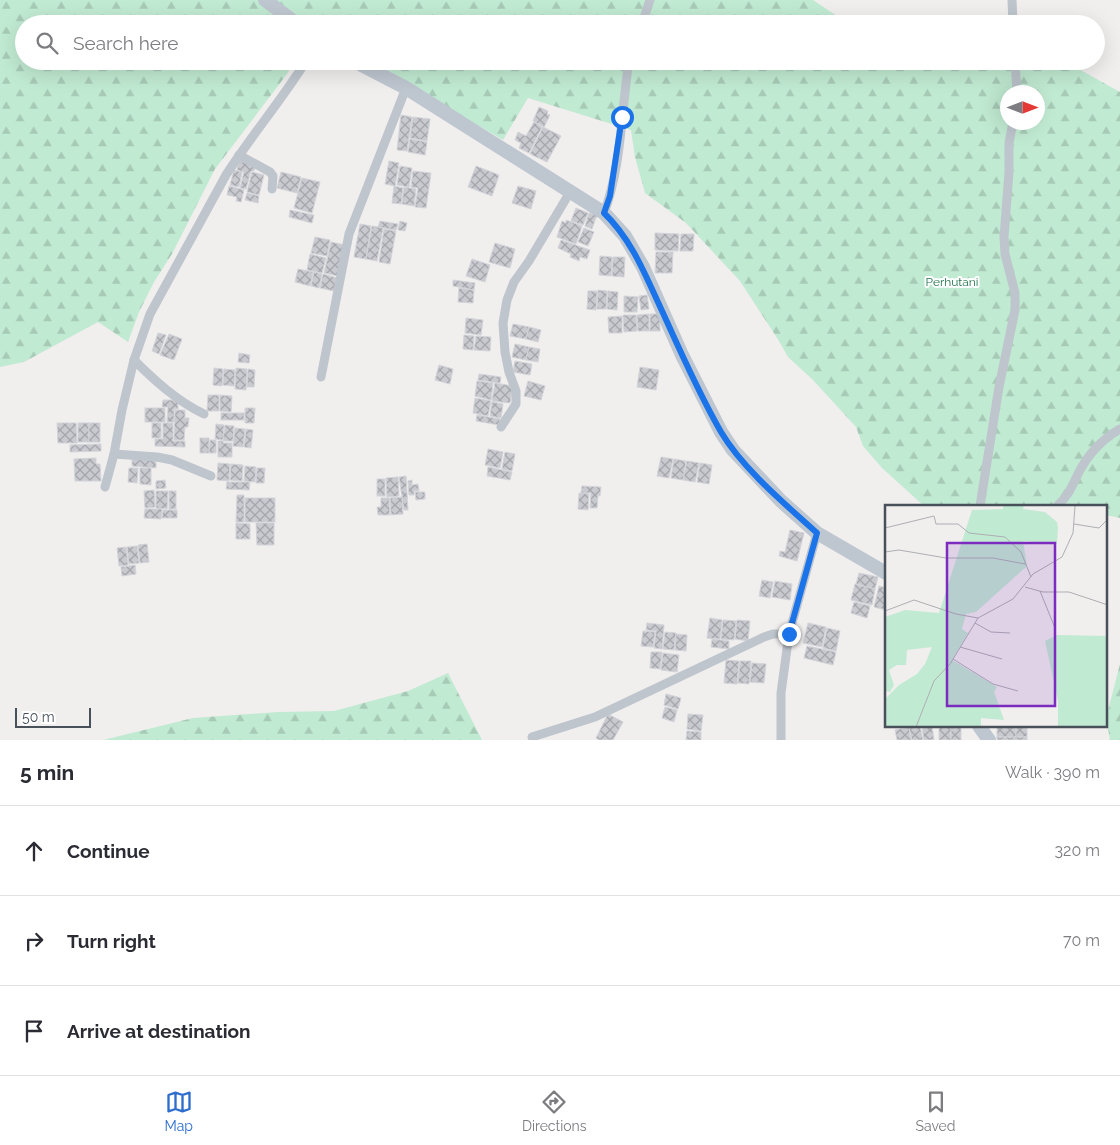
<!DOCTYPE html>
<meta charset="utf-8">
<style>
body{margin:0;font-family:Raleway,sans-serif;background:#f7f7f7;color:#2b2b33}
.compass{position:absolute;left:1000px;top:85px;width:45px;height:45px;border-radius:50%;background:#fff;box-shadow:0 5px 20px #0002;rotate:90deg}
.scale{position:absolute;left:15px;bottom:12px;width:76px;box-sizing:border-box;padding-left:5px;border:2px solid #48515a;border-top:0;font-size:14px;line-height:18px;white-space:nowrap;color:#48515a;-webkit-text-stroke:4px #fff;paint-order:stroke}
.stop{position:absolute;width:15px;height:15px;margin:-11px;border:4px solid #1a73e8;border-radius:50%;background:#fff}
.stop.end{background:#1a73e8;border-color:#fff;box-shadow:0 1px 5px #0008}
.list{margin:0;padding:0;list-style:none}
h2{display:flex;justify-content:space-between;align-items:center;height:65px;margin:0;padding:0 20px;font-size:21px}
h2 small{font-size:16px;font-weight:400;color:#7c7c81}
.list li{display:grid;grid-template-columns:32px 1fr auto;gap:15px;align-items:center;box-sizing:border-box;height:90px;padding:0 20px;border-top:1px solid #e1e1e2}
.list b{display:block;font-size:19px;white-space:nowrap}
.list em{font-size:16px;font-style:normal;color:#7c7c81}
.icon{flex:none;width:28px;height:28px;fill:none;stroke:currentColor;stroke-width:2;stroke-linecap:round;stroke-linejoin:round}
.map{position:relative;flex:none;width:1120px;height:740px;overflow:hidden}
.search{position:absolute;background:#fff;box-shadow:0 5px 20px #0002;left:15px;right:15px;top:15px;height:55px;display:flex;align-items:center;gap:12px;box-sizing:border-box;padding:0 18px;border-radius:28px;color:#7c7c81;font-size:19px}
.sheet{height:335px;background:#fff}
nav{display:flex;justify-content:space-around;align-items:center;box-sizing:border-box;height:70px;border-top:1px solid #e1e1e2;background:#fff;font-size:14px;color:#7c7c81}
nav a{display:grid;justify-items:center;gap:2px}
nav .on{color:#2c6dcd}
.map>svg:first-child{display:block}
</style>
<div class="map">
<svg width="1120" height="740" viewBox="0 0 1120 740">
<defs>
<pattern id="forest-firs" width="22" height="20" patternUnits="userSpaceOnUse" patternTransform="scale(1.25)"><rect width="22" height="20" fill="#c1ead2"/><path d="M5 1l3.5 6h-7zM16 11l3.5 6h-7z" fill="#a7cab7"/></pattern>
<pattern id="building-cross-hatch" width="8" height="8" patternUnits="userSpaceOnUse" patternTransform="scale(1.25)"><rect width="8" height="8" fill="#c9cad0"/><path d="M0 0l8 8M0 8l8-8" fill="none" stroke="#a5a6ac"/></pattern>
</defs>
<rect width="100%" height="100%" fill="#f1eeee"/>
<!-- forest -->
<g fill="url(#forest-firs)" fill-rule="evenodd">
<path d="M0 0H813L846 22 855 24H24V61H295L287 74 215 169 172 254 154 282 139 312 128 342 98 322 24 362 0 367Z"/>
<path d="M368 61H1052L1077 68 1120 92V518L1106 515V506H924L882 468 863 446 856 427 813 380 788 357 779 341 740 281 686 223 645 193 635 157 631 130 528 98 503 140ZM1008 92H1038V122H1008Z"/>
<path d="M1120 664V740H1110L1106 718Z"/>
<path d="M448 673 482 740H103L193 718 278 712 334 711 408 691Z"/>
</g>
<!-- building -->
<g fill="url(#building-cross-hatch)" stroke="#d3d4d9">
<path d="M539 107 548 111 547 114 550 115 544 127 533 121Z"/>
<path d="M401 115 412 117 407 151 397 150Z"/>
<path d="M413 117 430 119 427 141 410 138Z"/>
<path d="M534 122 542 127 529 153 519 148 521 143 515 140 518 132 526 136Z"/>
<path d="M543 127 561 136 547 162 530 154Z"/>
<path d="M410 139 427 142 425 155 408 152Z"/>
<path d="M239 161 255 165 254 171H251L246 189 240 188 244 172 237 170Z"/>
<path d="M389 161 399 163 395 186 385 184Z"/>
<path d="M400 166 412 168 409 187 397 185Z"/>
<path d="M476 166 499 175 492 196 468 187Z"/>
<path d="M234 170 242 172 239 187 230 185Z"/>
<path d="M413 171 431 173 426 208 415 207 418 188 411 187Z"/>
<path d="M252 172 264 175 259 195 247 192Z"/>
<path d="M281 172 301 177 297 193 277 188Z"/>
<path d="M302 178 320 182 312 213 294 208Z"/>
<path d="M229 186 244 190 241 202 236 201 237 197 227 195Z"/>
<path d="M394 186 403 188 401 204 392 203Z"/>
<path d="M518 186 536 191 531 209 512 203Z"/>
<path d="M404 187 416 189 414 206 402 204Z"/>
<path d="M247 193 259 196 258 203 245 200Z"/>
<path d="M576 208 588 213 583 225 571 221Z"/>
<path d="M290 210 314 215 312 223 289 217Z"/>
<path d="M589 213 597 215 592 229 585 226Z"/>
<path d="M566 220 582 226 576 244 557 237 562 221 566 223Z"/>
<path d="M380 221 398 224 396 230 378 227Z"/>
<path d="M400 221 407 223 405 231 398 230Z"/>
<path d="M360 224 371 226 366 259 354 257Z"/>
<path d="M372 226 383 228 377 261 366 259Z"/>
<path d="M584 228 594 232 588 246 578 242Z"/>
<path d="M384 229 396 231 390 264 379 262Z"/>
<path d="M655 233 679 234 678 251 655 250Z"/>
<path d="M681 234H694L693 251H680Z"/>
<path d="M315 237 330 240 327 256 311 253Z"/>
<path d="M561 240 590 250 587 259 580 257 579 261 570 257 571 254 558 248Z"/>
<path d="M331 242 345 245 338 276 324 273Z"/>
<path d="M495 243 515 249 510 268 489 262Z"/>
<path d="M656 252H673L672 273H655Z"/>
<path d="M310 254 326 258 322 273 307 270Z"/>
<path d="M600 256 612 257 611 276 599 275Z"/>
<path d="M613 257H625L624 277 612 276Z"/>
<path d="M472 259 490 265 485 282 466 276Z"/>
<path d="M298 269 313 272 310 286 295 282Z"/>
<path d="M314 272 322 274 319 288 311 286Z"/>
<path d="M323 274 337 278 334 291 320 288Z"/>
<path d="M453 280 475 283 474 290 453 286Z"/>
<path d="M459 288 474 290 473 303 458 302Z"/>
<path d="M598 290 607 291 606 309H597Z"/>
<path d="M588 291H597L596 310 587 309Z"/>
<path d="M608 291 618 292 617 310 607 309Z"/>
<path d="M647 295 649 309 641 310 639 296Z"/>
<path d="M624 296 638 297 637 312H624Z"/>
<path d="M649 314V331H638L637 315Z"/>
<rect x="650" y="314" width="10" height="17"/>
<path d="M623 315H636L637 331 624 332Z"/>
<path d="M622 316V333H609L608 317Z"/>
<path d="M466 318 483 320 481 335 465 333Z"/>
<path d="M513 324 529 327 526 339 510 336Z"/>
<path d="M529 327 541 330 538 342 526 339Z"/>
<path d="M158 333 166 335 159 354 152 351Z"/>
<path d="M169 334 182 339 174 360 160 355Z"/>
<path d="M464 335 474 336 473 350 463 349Z"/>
<path d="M476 336 491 337 490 351 474 350Z"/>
<path d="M515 344 529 347 526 360 512 357Z"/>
<path d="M529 347 540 349 538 362 526 360Z"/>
<path d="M239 353 250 355 249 363 238 362Z"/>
<path d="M515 361 532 364 530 375 513 372Z"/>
<path d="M439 365 453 369 450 384 435 380Z"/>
<path d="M640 367 659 370 656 390 637 387Z"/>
<path d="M214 368 223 369 222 386 213 385Z"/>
<path d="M236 368 247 369 246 390 235 389Z"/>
<path d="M224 369 235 370 234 386 223 385Z"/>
<path d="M248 369 255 370 254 387H247Z"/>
<path d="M479 374 501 377 500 383 478 380Z"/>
<path d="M477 381 493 383 491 400 475 396Z"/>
<path d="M528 381 545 386 541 400 524 396Z"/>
<path d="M495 383 513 386 510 403 492 401Z"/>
<path d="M208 395H219V411H207Z"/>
<path d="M220 395 232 396 231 412 220 411Z"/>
<path d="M475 398 491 401 488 416 473 413Z"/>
<path d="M163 400H178V409H174V422H167L168 407H162Z"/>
<path d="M492 402 503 404 501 418 490 416Z"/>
<rect x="145" y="408" width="20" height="14"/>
<path d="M245 408H255L254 423H245Z"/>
<path d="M175 410H185V418H189L188 427H185L184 440H174Z"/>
<rect x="221" y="413" width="23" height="7"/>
<path d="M477 415 500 419 499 425 476 421Z"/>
<path d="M57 423H76L77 443H58Z"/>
<rect x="78" y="423" width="11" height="19"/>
<rect x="89" y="423" width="11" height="19"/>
<rect x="152" y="423" width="9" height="15"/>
<path d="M163 423H173V441H185V447L155 446V439H163Z"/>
<path d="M216 424 224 425 223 440 215 439Z"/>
<path d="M225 425 234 426 233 441H223Z"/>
<path d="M235 428 245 429 243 447 233 446Z"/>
<path d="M246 429 253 430 251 448 244 447Z"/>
<rect x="200" y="438" width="9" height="15"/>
<path d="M210 440H216V453H209Z"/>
<path d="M218 441H223V443H232V457H218Z"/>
<path d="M101 444V451L70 452V445Z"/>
<path d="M488 449 503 452 500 468 485 465Z"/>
<path d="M505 452 515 454 512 471 502 469Z"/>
<path d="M661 457 673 459 669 478 657 476Z"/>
<path d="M96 458V464H100L101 481H75L74 459Z"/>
<path d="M132 459 156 460V468L132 466Z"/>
<path d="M674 459 686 461 683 480 671 478Z"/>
<path d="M687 461 699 463 695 482 683 480Z"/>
<path d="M218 463 230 464 229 481 217 480Z"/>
<path d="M700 463 712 465 709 484 697 482Z"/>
<path d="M231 464 243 465 242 481 230 480Z"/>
<path d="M245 466 256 467 255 482 244 481Z"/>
<path d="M488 467 512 472 510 480 487 476Z"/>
<path d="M129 468H138L137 483 128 482Z"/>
<path d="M140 468H151V485L140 484Z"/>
<path d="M257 468H265L264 483H256Z"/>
<path d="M406 476 408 510H404L399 477Z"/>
<path d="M398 477 399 496 387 497 386 478Z"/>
<rect x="377" y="479" width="8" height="17"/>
<path d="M165 480 166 488 156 489V481Z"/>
<path d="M412 480V485L418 484 419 491H414V495H409L408 481Z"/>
<path d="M227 482H250L249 490 226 489Z"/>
<path d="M582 486 601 487 600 496 598 495 597 508H590L591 493H581Z"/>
<path d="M154 490 155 507 145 508 144 491Z"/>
<path d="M156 491H168L167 509 156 508Z"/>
<rect x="169" y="491" width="7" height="18"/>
<path d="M415 492H425V499L416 500Z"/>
<path d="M579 493 589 494 588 510 578 509Z"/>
<path d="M237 495H244V522H236Z"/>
<path d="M402 497 403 514 391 515 390 498Z"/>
<rect x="245" y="498" width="30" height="24"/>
<path d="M381 498H389L390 515H378L377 507H381Z"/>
<path d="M145 509H162L161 519 144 518Z"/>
<path d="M163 510H177V518H162Z"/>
<path d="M236 523 250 524V539H236Z"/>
<path d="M256 523H274V545H257Z"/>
<path d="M790 530 804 533 797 561 779 556 780 551 785 552Z"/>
<path d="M147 544 149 562 140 563 138 545Z"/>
<path d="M137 546 139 563 129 564 127 547Z"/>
<path d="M126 547 128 565 119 566 117 548Z"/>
<path d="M135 565 136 574 122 576 121 567Z"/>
<path d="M859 573 878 577 875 589 856 584Z"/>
<path d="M762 580 773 582 770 598 759 596Z"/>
<path d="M775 581 792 584 790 600 772 597Z"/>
<path d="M855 584 875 589 872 605 851 600Z"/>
<path d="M879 586 886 588V610L874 607Z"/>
<path d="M854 602 870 606 867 618 851 613Z"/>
<path d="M710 618 722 620 720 639 707 638Z"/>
<path d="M723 620 736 621 734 640 721 639Z"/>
<path d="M737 620 750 621 748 641 735 639Z"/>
<path d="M647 623 664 625 662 649 654 648 656 631 646 630Z"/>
<path d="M808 623 826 627 822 647 803 643Z"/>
<path d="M827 628 840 631 836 651 823 648Z"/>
<path d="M643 631 655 632 653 647 641 646Z"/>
<path d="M665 632 676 633 674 650 663 649Z"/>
<path d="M676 634 687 635 686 651 675 650Z"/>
<path d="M712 639 729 641V649L711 647Z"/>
<path d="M807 646 836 652 833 665 804 658Z"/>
<path d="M651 652H662L660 669 650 668Z"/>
<path d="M663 653 679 655 677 672 661 670Z"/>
<path d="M726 660 739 661 737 684 724 683Z"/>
<path d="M740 661H751L749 684 738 683Z"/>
<path d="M752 663 766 664 764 683 750 682Z"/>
<path d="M666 694 681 698 678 709 664 705Z"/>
<path d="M665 707 677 710 674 722 662 718Z"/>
<path d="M608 714 623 722 613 740H599L596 738Z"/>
<path d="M688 714 703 715 701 731 687 729Z"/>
<path d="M920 726 923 740H912L909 728Z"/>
<path d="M922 726H932L934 740H924Z"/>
<rect x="939" y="726" width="12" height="14"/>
<rect x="951" y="726" width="10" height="14"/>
<rect x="997" y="726" width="19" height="11"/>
<rect x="1016" y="726" width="11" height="11"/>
<path d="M909 727 911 740H897L895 730Z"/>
<path d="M687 731 701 732V740H686Z"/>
<rect x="997" y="737" width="30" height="3"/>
</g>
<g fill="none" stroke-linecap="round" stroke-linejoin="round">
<!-- street -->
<g stroke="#bec5cc" stroke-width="9">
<path d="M1012 0 1013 24"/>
<path d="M642 24 650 0"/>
<path d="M1015 61 1017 92"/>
<path d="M239 155 270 172 273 176 272 189"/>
<path d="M604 213C622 165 621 111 629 61"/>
<path d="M134 360C155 381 177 401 204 414"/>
<path d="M321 377 349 234 406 88"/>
<path d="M501 427 516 404V391L509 372 505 352 503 323 507 300 514 282 529 261 570 192"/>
<path d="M114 454 157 457 172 460 211 476"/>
<path d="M105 487 114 454 122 410 134 360 150 314 226 175C251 136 281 101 306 61"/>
<path d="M980 506 999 387 1015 310V293L1005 254 1004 237 1009 172V143L1013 122"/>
<path d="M1057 506C1068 497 1072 486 1078 474 1088 454 1101 440 1120 429"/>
<path d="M532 737 595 717 764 637 773 634H789"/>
<path d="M781 740V693L789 634 817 533"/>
</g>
<!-- secondary -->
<g stroke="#bec6d0" stroke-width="14">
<path d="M265 0 297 24"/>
<path d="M354 61 406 88 604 213 625 236 643 267 682 355 721 432 733 450 781 501 817 533 886 573"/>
<path d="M979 726 989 740"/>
</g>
</g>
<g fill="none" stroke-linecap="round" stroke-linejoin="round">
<!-- route -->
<path stroke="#1a73e8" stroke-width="6" d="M622 117 610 196 604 213C633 241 646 277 663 313 681 353 699 394 721 432 743 469 785 504 817 533L789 634"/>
</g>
<g text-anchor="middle" stroke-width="4" stroke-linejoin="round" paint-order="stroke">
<!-- park labels -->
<g font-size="12" fill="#21734d" stroke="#fff">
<text x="952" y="286">Perhutani</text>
</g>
</g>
<!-- overview -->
<g transform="translate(885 505)">
<rect width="222" height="222" fill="#f1eeee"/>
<path d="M118 1H139L138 4 160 7 172 17 173 23 172 39 138 36 142 61 91 107 81 109 77 124 83 128 67 155 112 182 109 187 119 215 96 213V222H0V194L14 180 32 169 40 159 47 142 22 145 21 160H12L4 165 9 180 5 187 0 186V112L20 105 54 108 87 5 118 4ZM172 130 222 131V222H173V196L160 136Z" fill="#c1ead2"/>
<path fill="none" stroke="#adafb3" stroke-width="1" d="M189 19 214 23 223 14M0 23 49 11 51 19H73L84 28 120 32 136 47 146 72M0 47 14 45 61 53H108L140 59M140 82 158 87H184L223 100M155 86 170 123M0 106 29 95 71 109 93 113M90 118 106 127 125 128M75 142 117 154M68 154 108 179 133 186M31 222 49 176 65 159 93 113 128 94 148 69 177 52 188 28 190 1"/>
<path fill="#7b2cbf" fill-opacity="0.15" stroke="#7b2cbf" stroke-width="2.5" d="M62 38H170V201H62Z"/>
<rect width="222" height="222" fill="none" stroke="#48515a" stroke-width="2.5"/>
</g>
</svg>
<svg class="compass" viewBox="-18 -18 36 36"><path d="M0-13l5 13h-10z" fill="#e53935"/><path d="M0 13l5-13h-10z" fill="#7c7c81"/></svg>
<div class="scale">50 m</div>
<div class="stop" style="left:622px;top:117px"></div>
<div class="stop end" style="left:789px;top:634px"></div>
<div class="search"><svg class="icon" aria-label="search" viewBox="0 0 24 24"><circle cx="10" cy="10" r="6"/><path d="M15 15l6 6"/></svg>Search here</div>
</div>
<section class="sheet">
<h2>5 min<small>Walk · 390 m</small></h2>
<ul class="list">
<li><svg class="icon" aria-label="ahead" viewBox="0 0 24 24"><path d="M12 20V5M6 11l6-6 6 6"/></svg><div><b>Continue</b></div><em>320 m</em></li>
<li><svg class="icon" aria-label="right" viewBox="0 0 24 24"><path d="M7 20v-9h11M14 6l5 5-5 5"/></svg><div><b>Turn right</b></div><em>70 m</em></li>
<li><svg class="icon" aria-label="arrive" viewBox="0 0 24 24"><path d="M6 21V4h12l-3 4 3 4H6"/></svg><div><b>Arrive at destination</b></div></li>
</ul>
</section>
<nav>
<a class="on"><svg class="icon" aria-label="map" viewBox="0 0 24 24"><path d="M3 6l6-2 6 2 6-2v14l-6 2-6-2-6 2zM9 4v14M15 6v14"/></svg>Map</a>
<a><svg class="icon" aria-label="directions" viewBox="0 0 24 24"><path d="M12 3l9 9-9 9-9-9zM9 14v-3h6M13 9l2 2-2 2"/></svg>Directions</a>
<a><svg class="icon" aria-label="saved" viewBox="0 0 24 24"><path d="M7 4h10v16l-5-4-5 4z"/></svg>Saved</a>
</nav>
